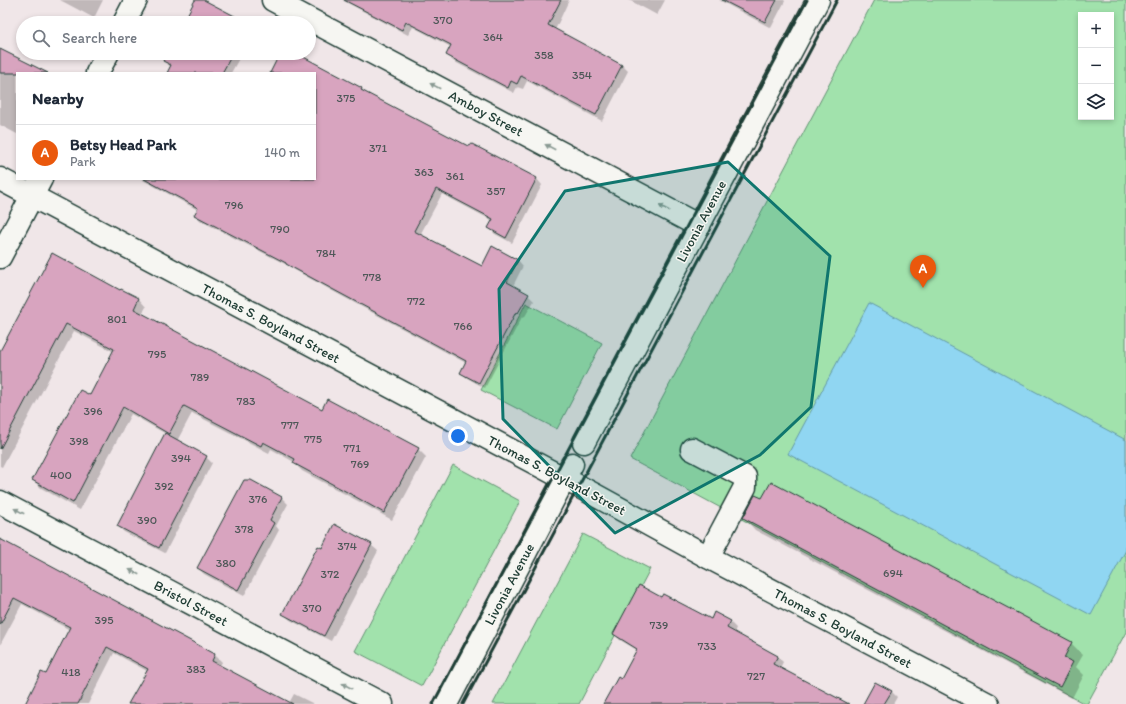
<!DOCTYPE html>
<meta charset="utf-8">
<style>
body{margin:0;font-family:Itim,sans-serif;background:#f2f2f3;color:#1f2937}
.controls{position:absolute;right:12px;top:12px;display:grid;overflow:hidden;border-radius:0px;box-shadow:0 2px 6px #0003}
.controls button{width:36px;height:36px;display:grid;place-items:center;padding:0;border:0;border-bottom:1px solid #e0e1e3;background:#fff;color:#1f2937;font:20px sans-serif}
.you{position:absolute;left:458px;top:436px;width:14px;height:14px;margin:-10px;border:3px solid #fff;border-radius:50%;background:#1a73e8;box-shadow:0 0 0 6px #1a73e833}
.badge{display:grid;place-items:center;width:26px;height:26px;border-radius:50%;background:#ea580c;color:#fff;font-size:13px;font-weight:700}
.pin{position:absolute;translate:-50% -33px;filter:drop-shadow(0 1px 2px #0008)}
.pin::after{content:'';position:absolute;top:21px;width:14px;height:12px;background:inherit;clip-path:polygon(0 0,100% 0,50% 100%)}
.list{margin:0;padding:0;list-style:none}
h2{display:flex;justify-content:space-between;align-items:center;height:52px;margin:0;padding:0 16px;font-size:17px}
h2 small{font-size:13px;font-weight:400;color:#747a83}
.list li{display:grid;grid-template-columns:26px 1fr auto;gap:12px;align-items:center;box-sizing:border-box;height:56px;padding:0 16px;border-top:1px solid #e0e1e3}
.list b{display:block;font-size:15px;white-space:nowrap}
.list p{margin:0;font-size:13px;white-space:nowrap;color:#747a83}
.list em{font-size:13px;font-style:normal;color:#747a83}
.icon{flex:none;width:22px;height:22px;fill:none;stroke:currentColor;stroke-width:2;stroke-linecap:round;stroke-linejoin:round}
.map{position:relative;flex:none;width:1126px;height:704px;overflow:hidden}
.search{position:absolute;background:#fff;box-shadow:0 2px 6px #0003;left:16px;top:16px;width:300px;height:44px;display:flex;align-items:center;gap:10px;box-sizing:border-box;padding:0 14px;border-radius:22px;color:#747a83;font-size:15px}
.panel{position:absolute;background:#fff;box-shadow:0 2px 6px #0003;left:16px;top:72px;width:300px;height:108px;border-radius:0px}
.map>svg:first-child{display:block}
</style>
<div class="map">
<svg width="1126" height="704" viewBox="0 0 1126 704">
<rect width="100%" height="100%" fill="#f0e6e8"/>
<filter id="ink" filterUnits="userSpaceOnUse"><feTurbulence type="fractalNoise" baseFrequency=".025" numOctaves="2"/><feDisplacementMap in="SourceGraphic" scale="8" xChannelSelector="R" yChannelSelector="G"/><feConvolveMatrix kernelMatrix="1 2 1 2 8 2 1 2 1" color-interpolation-filters="sRGB"/></filter>
<g filter="url(#ink)">
<!-- green -->
<g fill="#a1e2ac" stroke="#609070" fill-rule="evenodd">
<path d="M874 0H1126V632L1087 704H1085L630 459ZM1081 15H1111V117H1081Z"/>
<path d="M526 303 602 343 557 429 481 390Z"/>
<path d="M453 465 520 501 422 686 355 651Z"/>
<path d="M583 534 650 569 579 704H493Z"/>
</g>
<!-- water -->
<path fill="#90d6f2" stroke="#6399a6" d="M869 303 1126 440V550L1091 615 788 454Z"/>
<!-- shadow -->
<g fill="#0003">
<path d="M60 0H103L94 18Z"/>
<path d="M342 0H569L555 30 622 65 628 71 602 121 527 81 523 89 517 87 514 93 453 61 447 55 451 47 413 27 408 35Z"/>
<path d="M629 0H665L657 15Z"/>
<path d="M719 0H784L785 1 771 28Z"/>
<path d="M0 50 44 73H17V134L0 125Z"/>
<path d="M168 53H242L231 73H168L171 67 164 61Z"/>
<path d="M257 53H278L274 61Z"/>
<path d="M281 53H294L362 89 366 93 468 147 472 145 537 179 542 185 512 243 495 234 489 228 493 221 442 194 420 235 482 267 518 260 523 266 513 286 528 295 534 301 524 318 522 317 485 388 467 378 461 373 466 363 338 294 293 269 291 267 201 221 195 215 198 210 141 179H315V73H271Z"/>
<path d="M121 290 139 299 146 307 142 314 322 411 418 449 426 457 392 520 356 500 302 471 294 463V462L271 449 269 453 192 413 177 441 206 457 212 463 165 553 124 532 118 526 166 434 131 414 80 510 41 488 33 480 91 396 114 352 74 331 2 467 0 466V354L120 291Z"/>
<path d="M282 498 288 504 276 526 279 530 244 596 204 574 198 568Z"/>
<path d="M763 500 1071 643 1083 655 1076 667 1084 675 1072 698 755 530 744 518Z"/>
<path d="M0 541 215 655 222 662 220 666 289 703 294 694 314 704H129L147 671 114 653 88 704H26L46 675 70 630 22 604 0 645Z"/>
<path d="M371 545 378 551 331 641 290 620 284 614 322 549Z"/>
<path d="M662 598 711 620 714 614 730 622 736 628 734 633 777 656 783 662 780 668 848 704H605L622 680 637 650 620 640 614 634Z"/>
<path d="M891 691 897 697 893 704H864Z"/>
</g>
<!-- building -->
<g fill="#d8a4bf" stroke="#1f3d34">
<path d="M195 0H204L248 23H183Z"/>
<path d="M344 0H561L548 25 622 65 596 115 521 76 517 84 511 81 508 88 446 55 451 45 406 22 402 30Z"/>
<path d="M722 0H777L765 22Z"/>
<path d="M0 49 48 73H0Z"/>
<path d="M167 53H233L222 73H167L171 65 163 61Z"/>
<path d="M280 53H296L362 88 361 90 468 146 472 144 537 178 506 238 488 228 493 219 436 189 414 231 482 266 492 246 518 260 507 282 529 294 518 313 516 312 479 383 460 373 466 361 332 289 286 264V263L194 215 198 208 144 179H315V73H270Z"/>
<path d="M52 253 120 290 121 289 139 298 134 309 322 409 327 399 419 448 384 513 347 492 293 463 295 459 263 442 261 446 184 406 169 434 123 407 73 503 32 480 80 390 90 395 114 349 66 324 0 449V351Z"/>
<path d="M165 433 207 456 159 548 117 526Z"/>
<path d="M244 480H251L282 497 270 520 274 523 238 590 197 568Z"/>
<path d="M771 482 1072 642 1064 658 1073 662 1060 687 743 518 755 495 762 498Z"/>
<path d="M334 524 372 544 324 636 282 614 318 546 322 548Z"/>
<path d="M0 539 215 654 212 661 293 704H128L148 669 107 647 78 704H25L41 672 46 674 70 627 14 598 0 625Z"/>
<path d="M639 585 661 597 663 594 711 619 714 612 731 621 727 628 778 656 773 664 849 704H603L618 677 621 679 637 649 613 634Z"/>
<path d="M875 682 892 691 884 704H863Z"/>
</g>
<g fill="none" stroke-linecap="round" stroke-linejoin="round">
<!-- minor casing -->
<g stroke="#1f3d34" stroke-width="25">
<g id="minor">
<path d="M273 0 699 226"/>
<path d="M124 23 136 0"/>
<path d="M97 73 108 53"/>
<path d="M0 179 595 495 708 557 988 704"/>
<path d="M0 257 41 179"/>
<path d="M584 442 818 0"/>
<path d="M692 449 745 477V487L708 557"/>
<path d="M0 502 382 704"/>
<path d="M446 704 572 464"/>
</g>
</g>
<!-- minor -->
<use href="#minor" stroke="#f6f6f2" stroke-width="22"/>
<!-- rail -->
<g stroke="#1f3d34" stroke-width="3">
<path d="M433 704 807 0"/>
<path d="M463 704 837 0"/>
</g>
</g>
<!-- one-way arrows -->
<defs><path id="oneway-solid" d="M-6-.8H1V-3.2L6.5 0L1 3.2V.8H-6Z"/></defs>
<g fill="#8a9a93">
<use href="#oneway-solid" transform="translate(435 86) rotate(-152)"/>
<use href="#oneway-solid" transform="translate(550 147) rotate(-152)"/>
<use href="#oneway-solid" transform="translate(664 208) rotate(-152)"/>
<use href="#oneway-solid" transform="translate(19 511) rotate(-152)"/>
<use href="#oneway-solid" transform="translate(134 572) rotate(-152)"/>
<use href="#oneway-solid" transform="translate(347 686) rotate(-152)"/>
</g>
</g>
<!-- marked area -->
<path fill="#0f766e" fill-opacity="0.2" stroke="#0f766e" stroke-width="3" stroke-linejoin="round" d="M728 162 830 256 811 407 760 455 615 533 503 419 499 289 565 191Z"/>
<g text-anchor="middle" stroke-width="3" stroke-linejoin="round" paint-order="stroke">
<!-- number labels -->
<g font-size="12" fill="#4d5757">
<text x="443" y="24">370</text>
<text x="493" y="41">364</text>
<text x="544" y="59">358</text>
<text x="582" y="79">354</text>
<text x="346" y="102">375</text>
<text x="378" y="152">371</text>
<text x="424" y="176">363</text>
<text x="455" y="180">361</text>
<text x="496" y="195">357</text>
<text x="234" y="209">796</text>
<text x="280" y="233">790</text>
<text x="326" y="257">784</text>
<text x="372" y="281">778</text>
<text x="416" y="305">772</text>
<text x="117" y="323">801</text>
<text x="463" y="330">766</text>
<text x="157" y="358">795</text>
<text x="200" y="381">789</text>
<text x="246" y="405">783</text>
<text x="93" y="415">396</text>
<text x="290" y="429">777</text>
<text x="313" y="443">775</text>
<text x="79" y="445">398</text>
<text x="352" y="452">771</text>
<text x="181" y="462">394</text>
<text x="360" y="468">769</text>
<text x="61" y="479">400</text>
<text x="164" y="490">392</text>
<text x="258" y="503">376</text>
<text x="147" y="524">390</text>
<text x="244" y="533">378</text>
<text x="347" y="550">374</text>
<text x="226" y="567">380</text>
<text x="893" y="577">694</text>
<text x="330" y="578">372</text>
<text x="312" y="612">370</text>
<text x="104" y="624">395</text>
<text x="659" y="629">739</text>
<text x="707" y="650">733</text>
<text x="196" y="673">383</text>
<text x="71" y="676">418</text>
<text x="756" y="680">727</text>
</g>
<!-- street labels -->
<g font-size="14" fill="#1f3d34" stroke="#f6f6f2">
<text transform="translate(486 113) rotate(28)" y="5">Amboy Street</text>
<text transform="translate(701 221) rotate(-62)" y="5">Livonia Avenue</text>
<text transform="translate(271 323) rotate(28)" y="5">Thomas S. Boyland Street</text>
<text transform="translate(557 475) rotate(28)" y="5">Thomas S. Boyland Street</text>
<text transform="translate(509 584) rotate(-62)" y="5">Livonia Avenue</text>
<text transform="translate(191 603) rotate(28)" y="5">Bristol Street</text>
<text transform="translate(843 628) rotate(28)" y="5">Thomas S. Boyland Street</text>
</g>
</g>
</svg>
<div class="controls">
<button>+</button>
<button>−</button>
<button><svg class="icon" aria-label="layers" viewBox="0 0 24 24"><path d="M12 4l9 5-9 5-9-5zM3 14l9 5 9-5"/></svg></button>
</div>
<div class="you"></div>
<div class="pin badge" style="left:923px;top:288px">A</div>
<div class="search"><svg class="icon" aria-label="search" viewBox="0 0 24 24"><circle cx="10" cy="10" r="6"/><path d="M15 15l6 6"/></svg>Search here</div>
<section class="panel">
<h2>Nearby<small></small></h2>
<ul class="list">
<li><span class="badge">A</span><div><b>Betsy Head Park</b><p>Park</p></div><em>140 m</em></li>
</ul>
</section>
</div>
